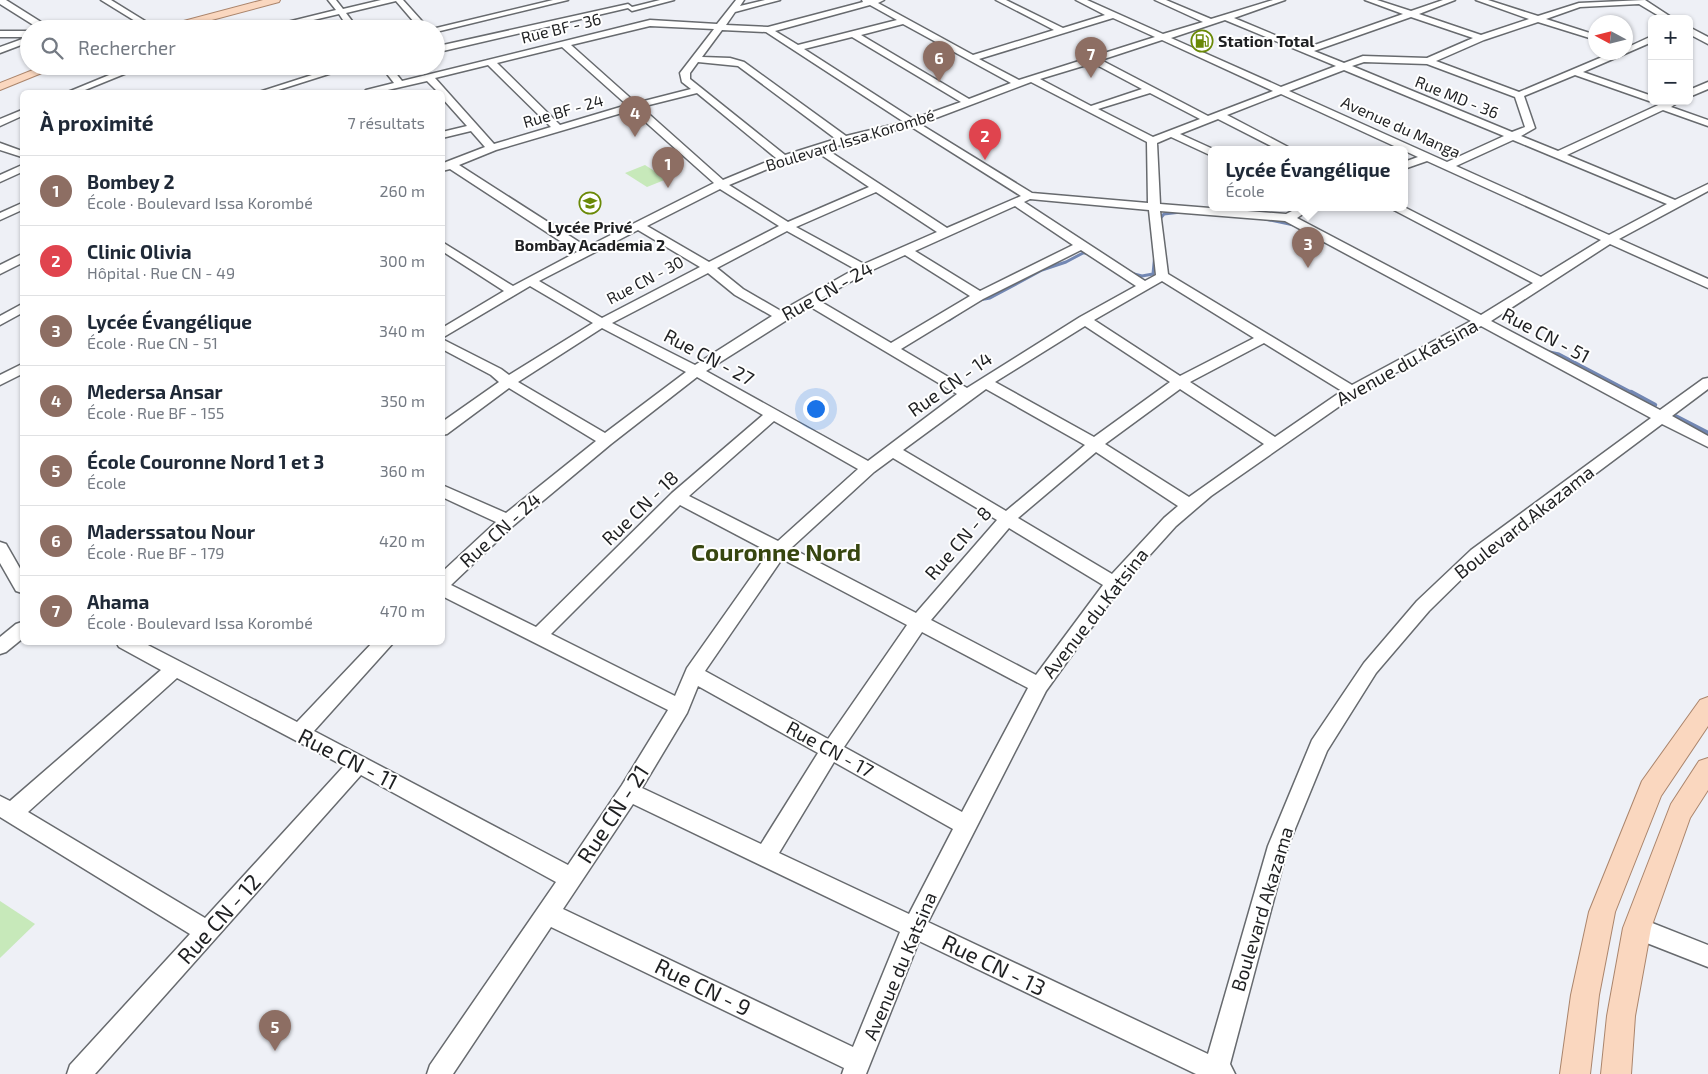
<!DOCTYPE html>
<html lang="fr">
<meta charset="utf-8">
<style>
body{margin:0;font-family:"Exo 2",sans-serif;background:#f2f2f3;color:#1f2937}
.controls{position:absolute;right:15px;top:15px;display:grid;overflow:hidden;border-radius:8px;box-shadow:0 1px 4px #0004}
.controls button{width:45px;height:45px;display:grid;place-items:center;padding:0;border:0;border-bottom:1px solid #e0e1e3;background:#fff;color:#1f2937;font:25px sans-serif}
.compass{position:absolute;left:1588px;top:15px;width:45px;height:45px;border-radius:50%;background:#fff;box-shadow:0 1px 4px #0004;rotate:277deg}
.you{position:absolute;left:815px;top:408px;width:18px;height:18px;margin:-12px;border:4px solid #fff;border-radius:50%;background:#1a73e8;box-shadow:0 0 0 8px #1a73e833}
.badge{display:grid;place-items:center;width:32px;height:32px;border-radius:50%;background:#ea580c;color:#fff;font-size:16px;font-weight:700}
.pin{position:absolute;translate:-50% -41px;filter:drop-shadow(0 1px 2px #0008)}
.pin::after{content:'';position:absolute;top:26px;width:18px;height:15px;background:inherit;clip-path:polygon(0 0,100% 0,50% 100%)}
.popup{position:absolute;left:1208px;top:146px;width:200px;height:65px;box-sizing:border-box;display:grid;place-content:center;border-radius:8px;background:#fff;filter:drop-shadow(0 1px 4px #0005);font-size:16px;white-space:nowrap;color:#747a83}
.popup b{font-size:19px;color:#1f2937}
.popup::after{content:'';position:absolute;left:50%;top:100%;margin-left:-10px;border:10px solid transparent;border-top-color:#fff}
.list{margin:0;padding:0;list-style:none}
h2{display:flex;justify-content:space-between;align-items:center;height:65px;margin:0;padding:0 20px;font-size:21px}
h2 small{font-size:16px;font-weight:400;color:#747a83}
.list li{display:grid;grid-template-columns:32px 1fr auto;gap:15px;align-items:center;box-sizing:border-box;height:70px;padding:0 20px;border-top:1px solid #e0e1e3}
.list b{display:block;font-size:19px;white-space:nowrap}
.list p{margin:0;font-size:16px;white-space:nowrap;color:#747a83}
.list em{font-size:16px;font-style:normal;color:#747a83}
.icon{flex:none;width:28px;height:28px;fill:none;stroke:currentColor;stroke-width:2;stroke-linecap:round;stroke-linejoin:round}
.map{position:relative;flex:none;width:1708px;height:1074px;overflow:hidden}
.search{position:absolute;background:#fff;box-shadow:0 1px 4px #0004;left:20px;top:20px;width:425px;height:55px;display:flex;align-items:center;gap:12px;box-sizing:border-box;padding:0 18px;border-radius:28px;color:#747a83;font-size:19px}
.panel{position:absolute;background:#fff;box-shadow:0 1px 4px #0004;left:20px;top:90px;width:425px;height:555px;border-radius:8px}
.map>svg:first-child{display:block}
</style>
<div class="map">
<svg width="1708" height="1074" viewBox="0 0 1708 1074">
<rect width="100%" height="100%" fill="#eef0f6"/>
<!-- green -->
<g fill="#c7e9ba">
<path d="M645 165 667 179 647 187 625 173Z"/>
<path d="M0 901 35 924 0 958Z"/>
</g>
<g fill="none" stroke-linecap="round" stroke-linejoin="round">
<!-- stream-far1 -->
<g stroke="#7287b3" stroke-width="3">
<path d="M1265 219 1294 225"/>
<path d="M1159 220 1164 214 1181 212"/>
<path d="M1130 273 1142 276 1153 274 1155 253"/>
<path d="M979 300 990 298 1042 270 1066 262 1083 253H1090"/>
<path d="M949 320 962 311"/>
<path d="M1545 351 1559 354 1633 393"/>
</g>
<!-- stream -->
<g stroke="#7287b3" stroke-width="4.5">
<path d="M1631 392 1655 405"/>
<path d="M1675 416 1708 433"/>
</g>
<!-- minor casing -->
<g stroke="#676a6e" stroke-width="3">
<g id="minor">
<path d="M0 0H6L41 22 45 29H37L35 26 0 4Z"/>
<path d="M101 0H111L158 29H148Z"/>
<path d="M328 0H336L343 9 381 0H403L429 29H420L396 1 346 13 358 29H349L339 14 275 29H259L336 10Z"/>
<path d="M553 0H568L436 32V29H432Z"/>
<path d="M660 0H674L632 11 628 8 443 51 439 48 443 45 628 4 632 7Z"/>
<path d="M736 0H744L740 6 765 0H780L735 12 726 25 768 27 863 2 862 0H884L878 3 973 55 1054 30 996 0H1006L1063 28 1105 15 1076 0H1087L1163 34 1203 22 1155 0H1166L1211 19 1273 0H1285L1234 18 1306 48 1403 14 1365 0H1377L1411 11 1443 0H1455L1419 14 1481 35 1529 19 1476 0H1488L1538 16 1579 3 1645 0 1674 19H1664L1639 4 1580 7 1546 19 1596 35V40L1538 22 1484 40 1436 61 1519 92 1614 52H1626V48L1652 36V42L1583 72 1652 96V101H1655H1649L1575 75 1524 96 1535 128 1521 136 1558 151 1667 101H1680L1671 107 1708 120V126L1663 110 1567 155 1675 200 1708 184V191L1619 239 1708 279V288L1610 244 1491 321 1660 410 1703 379 1708 378V389L1672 416 1708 436V447L1662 424 1483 558 1429 611 1376 673 1327 751 1288 846 1230 1064 1235 1074H1196L919 941 866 1074H842L844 1068 551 927 453 1074H427L430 1065 556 882 361 775 95 1074H67L70 1065 190 934 0 817V796L10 801 161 670 119 647 116 642H142L297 722 373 642H394L314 731 568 865 622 785 668 710 442 596V572L496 522 442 497V485L506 513 596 441 509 388 447 434 442 435V422L499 382 491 375 442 349V339L501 369 509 375 593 323 530 286 442 338V328L504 291 442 251V242L513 286 577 252 450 169 442 171V164L446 162 485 147 471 131 442 138V132L467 126 442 98V92H438L427 81 379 92H364L366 90 394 83 381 66H390L402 81 650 20 717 24ZM870 5 897 20 798 45 775 31ZM1411 17 1473 38 1427 58 1363 56 1344 63 1314 51ZM1113 18 1155 37 1019 80 979 59ZM1225 20 1336 66 1281 87 1171 38ZM903 24 1011 83 969 99 861 35ZM650 26 714 29 680 73 682 82 691 89 636 103 571 45ZM722 30 766 32 904 122 846 136 744 62 730 58 702 57ZM852 37 961 102 913 119 804 49ZM1162 40 1273 91 1208 116 1101 60ZM562 47 627 105 560 125 497 63ZM698 62 738 66 836 139 785 155 690 79V73ZM1364 62 1427 64 1515 97 1525 127 1512 132 1352 66ZM1093 63 1142 89 1091 106 1040 79ZM488 65 551 127 494 144 435 78ZM1344 70 1504 136 1447 162 1289 91ZM1031 82 1147 142 1148 203 1032 193 920 124ZM697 93 776 158 723 180 641 107ZM1150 93 1200 119 1153 137 1098 109ZM1281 94 1418 157 1404 162V169L1427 161 1601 240 1541 277 1404 207H1391L1392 209 1533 283 1481 315 1297 218 1313 207H1300L1286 214 1160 204 1157 143 1171 137 1212 156 1213 149 1180 134 1218 119 1277 149H1289L1288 147 1227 115ZM632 110 714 183 587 247 459 165 496 150ZM910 126 1021 196 947 228 826 149ZM1513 140 1667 204 1609 235 1456 166ZM817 152 869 187 788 222 729 185 787 161ZM720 189 779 226 709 262 647 226ZM876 192 937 232 864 264 796 227ZM1030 199 1149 210 1156 275 1145 281 1024 202ZM1015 206 1073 245 980 291 915 251ZM1160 211 1285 221 1471 321 1352 385 1168 274ZM638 230 700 267 602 318 539 281ZM787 231 855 269 781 311 743 289 717 268ZM1081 250 1136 286 1080 317 967 388 901 349 983 299ZM905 255 970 296 891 343 818 300 868 272ZM708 273 735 295 772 316 695 365 612 323ZM1162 281 1254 338 1180 376 1094 320ZM809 306 957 394 868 461 706 371ZM1085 326 1170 382 1094 437 995 382ZM1481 326 1651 418 1471 550 1417 601 1364 663 1312 740 1268 846 1208 1054 928 922 1046 691 1120 588 1176 526 1211 496 1357 394ZM602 328 686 372 605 433 518 382ZM1264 343 1342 391 1275 437 1190 382ZM697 377 763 415 672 493 536 627 451 585 514 525 611 444ZM986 389 1085 445 1006 511 903 450ZM1180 389 1264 444 1189 497 1105 444ZM774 421 858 469 778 541 689 496ZM1096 452 1178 506 1164 518 1112 574 1018 518ZM893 458 997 520 916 613 791 548 874 472ZM680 505 769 552 687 668 675 696 551 634ZM1009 528 1103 585 1036 675 931 620ZM782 559 907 625 828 739 705 671ZM922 632 1028 688 962 812 844 747ZM177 678 344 766 205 918 28 812ZM698 686 818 753 761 844 642 788 687 713ZM834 762 953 829 909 914 779 853ZM633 804 900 932 853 1047 563 909Z"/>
<path d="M1689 27 1708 37V44L1689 34Z"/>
<path d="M0 31H29V42L0 53V47L28 37H0Z"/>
<path d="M131 66H144L80 92H68Z"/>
<path d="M340 66H354L272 92H259Z"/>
<path d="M1708 82V89L1689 97V90Z"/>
<path d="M22 110V116L0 126V119Z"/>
<path d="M0 143 22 151V157L0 150Z"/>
<path d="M22 165V172L0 182V175Z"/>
<path d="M22 203V210L0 220V213Z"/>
<path d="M22 254V263L0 274V265Z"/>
<path d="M22 304V313L0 325V316Z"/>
<path d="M22 364V374L0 385V375Z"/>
<path d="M0 542 6 544 22 572V593L16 591 0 563Z"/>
<path d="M22 622V639L6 652 0 654V637L16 624Z"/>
<path d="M1637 917 1708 945V967L1629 936 1626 928 1629 920Z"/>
</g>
</g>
<!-- major casing -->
<g stroke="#ab856c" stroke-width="2">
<g id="major">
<path d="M263 0H280L279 2 178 29H160L161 27Z"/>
<path d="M43 66H59L0 90V83Z"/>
<path d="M1708 697V726L1661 796 1615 912 1599 995 1590 1074H1560L1571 995 1589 912 1642 781 1700 700Z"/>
<path d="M1708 758V790L1690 818 1651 928 1635 1016 1631 1074H1601L1607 1016 1623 928 1671 804 1699 761Z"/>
</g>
</g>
<!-- minor -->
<use href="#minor" fill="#fff" fill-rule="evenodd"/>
<!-- major -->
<use href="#major" fill="#fad7bf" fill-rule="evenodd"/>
</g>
<!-- icons -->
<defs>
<g id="fuel-ring" transform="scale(1.125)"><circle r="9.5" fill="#fff" stroke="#6a8906" stroke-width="1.5"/><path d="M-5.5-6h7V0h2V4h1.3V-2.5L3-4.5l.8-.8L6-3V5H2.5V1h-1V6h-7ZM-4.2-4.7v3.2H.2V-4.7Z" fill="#6a8906"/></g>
<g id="school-ring" transform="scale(1.125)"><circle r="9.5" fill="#fff" stroke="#6a8906" stroke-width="1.5"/><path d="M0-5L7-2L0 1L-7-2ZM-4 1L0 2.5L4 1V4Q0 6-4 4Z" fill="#6a8906"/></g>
</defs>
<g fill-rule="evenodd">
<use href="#fuel-ring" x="1202" y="41"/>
<use href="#school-ring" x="590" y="203"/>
</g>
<g text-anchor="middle" stroke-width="4" stroke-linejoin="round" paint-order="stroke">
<!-- far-street labels -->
<g font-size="16" fill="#1f2022" stroke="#fff">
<text transform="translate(561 28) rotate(-14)" y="6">Rue BF - 36</text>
<text transform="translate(1457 97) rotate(22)" y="6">Rue MD - 36</text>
<text transform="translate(563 111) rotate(-16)" y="6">Rue BF - 24</text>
<text transform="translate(1401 127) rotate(24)" y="6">Avenue du Manga</text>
<text transform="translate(850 140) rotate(-17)" y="6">Boulevard Issa Korombé</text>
<text transform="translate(645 280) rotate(-28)" y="6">Rue CN - 30</text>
</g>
<!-- far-poi labels -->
<g font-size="16" font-weight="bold" fill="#1f2022" stroke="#fff" text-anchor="start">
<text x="1218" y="47">Station Total</text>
<text x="590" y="233" text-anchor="middle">Lycée Privé<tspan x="590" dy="18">Bombay Academia 2</tspan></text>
</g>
<!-- street labels -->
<g font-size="19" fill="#1f2022" stroke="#fff">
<text transform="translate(827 291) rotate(-29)" y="7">Rue CN - 24</text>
<text transform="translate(1546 335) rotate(28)" y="7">Rue CN - 51</text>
<text transform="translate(709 357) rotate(28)" y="7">Rue CN - 27</text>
<text transform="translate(1407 362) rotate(-29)" y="7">Avenue du Katsina</text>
<text transform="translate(950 384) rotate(-35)" y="7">Rue CN - 14</text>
<text transform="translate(640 508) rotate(-44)" y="7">Rue CN - 18</text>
<text transform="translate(1524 522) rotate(-38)" y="7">Boulevard Akazama</text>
<text transform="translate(500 530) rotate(-42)" y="7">Rue CN - 24</text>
<text transform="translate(958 543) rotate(-49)" y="7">Rue CN - 8</text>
<text transform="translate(1095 613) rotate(-52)" y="7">Avenue du Katsina</text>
<text transform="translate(830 749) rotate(29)" y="7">Rue CN - 17</text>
<text transform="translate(1262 909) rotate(-73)" y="7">Boulevard Akazama</text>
<text transform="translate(900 966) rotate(-67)" y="7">Avenue du Katsina</text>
</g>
<!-- near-street labels -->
<g font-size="22" fill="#1f2022" stroke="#fff">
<text transform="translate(348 759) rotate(27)" y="8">Rue CN - 11</text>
<text transform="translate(613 814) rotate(-57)" y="8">Rue CN - 21</text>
<text transform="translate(219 919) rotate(-48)" y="8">Rue CN - 12</text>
<text transform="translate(994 965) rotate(26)" y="8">Rue CN - 13</text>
<text transform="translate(703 987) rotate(26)" y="8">Rue CN - 9</text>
</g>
<!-- district labels -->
<g font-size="24" font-weight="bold" fill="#374610" stroke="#fff">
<text x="776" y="561">Couronne Nord</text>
</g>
</g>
</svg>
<div class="controls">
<button>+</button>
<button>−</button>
</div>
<svg class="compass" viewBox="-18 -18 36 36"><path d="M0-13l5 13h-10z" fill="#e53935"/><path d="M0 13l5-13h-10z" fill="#747a83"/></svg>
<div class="you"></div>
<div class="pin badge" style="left:668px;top:188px;background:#8d6e63">1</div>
<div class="pin badge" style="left:985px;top:160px;background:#e0444e">2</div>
<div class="pin badge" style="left:1308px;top:268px;background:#8d6e63">3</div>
<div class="popup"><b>Lycée Évangélique</b>École</div>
<div class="pin badge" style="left:635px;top:137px;background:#8d6e63">4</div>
<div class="pin badge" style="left:275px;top:1051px;background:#8d6e63">5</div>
<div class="pin badge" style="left:939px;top:82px;background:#8d6e63">6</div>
<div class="pin badge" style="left:1091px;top:78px;background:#8d6e63">7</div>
<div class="search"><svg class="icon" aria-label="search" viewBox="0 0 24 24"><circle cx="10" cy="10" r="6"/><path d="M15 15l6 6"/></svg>Rechercher</div>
<section class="panel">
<h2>À proximité<small>7 résultats</small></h2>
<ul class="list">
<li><span class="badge" style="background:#8d6e63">1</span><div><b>Bombey 2</b><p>École · Boulevard Issa Korombé</p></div><em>260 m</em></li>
<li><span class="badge" style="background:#e0444e">2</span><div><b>Clinic Olivia</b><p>Hôpital · Rue CN - 49</p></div><em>300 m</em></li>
<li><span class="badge" style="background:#8d6e63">3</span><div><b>Lycée Évangélique</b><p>École · Rue CN - 51</p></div><em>340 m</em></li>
<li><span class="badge" style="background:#8d6e63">4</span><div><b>Medersa Ansar</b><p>École · Rue BF - 155</p></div><em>350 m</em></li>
<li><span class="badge" style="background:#8d6e63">5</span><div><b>École Couronne Nord 1 et 3</b><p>École</p></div><em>360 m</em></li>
<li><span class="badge" style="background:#8d6e63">6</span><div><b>Maderssatou Nour</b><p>École · Rue BF - 179</p></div><em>420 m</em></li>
<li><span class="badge" style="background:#8d6e63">7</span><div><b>Ahama</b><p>École · Boulevard Issa Korombé</p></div><em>470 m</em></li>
</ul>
</section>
</div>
